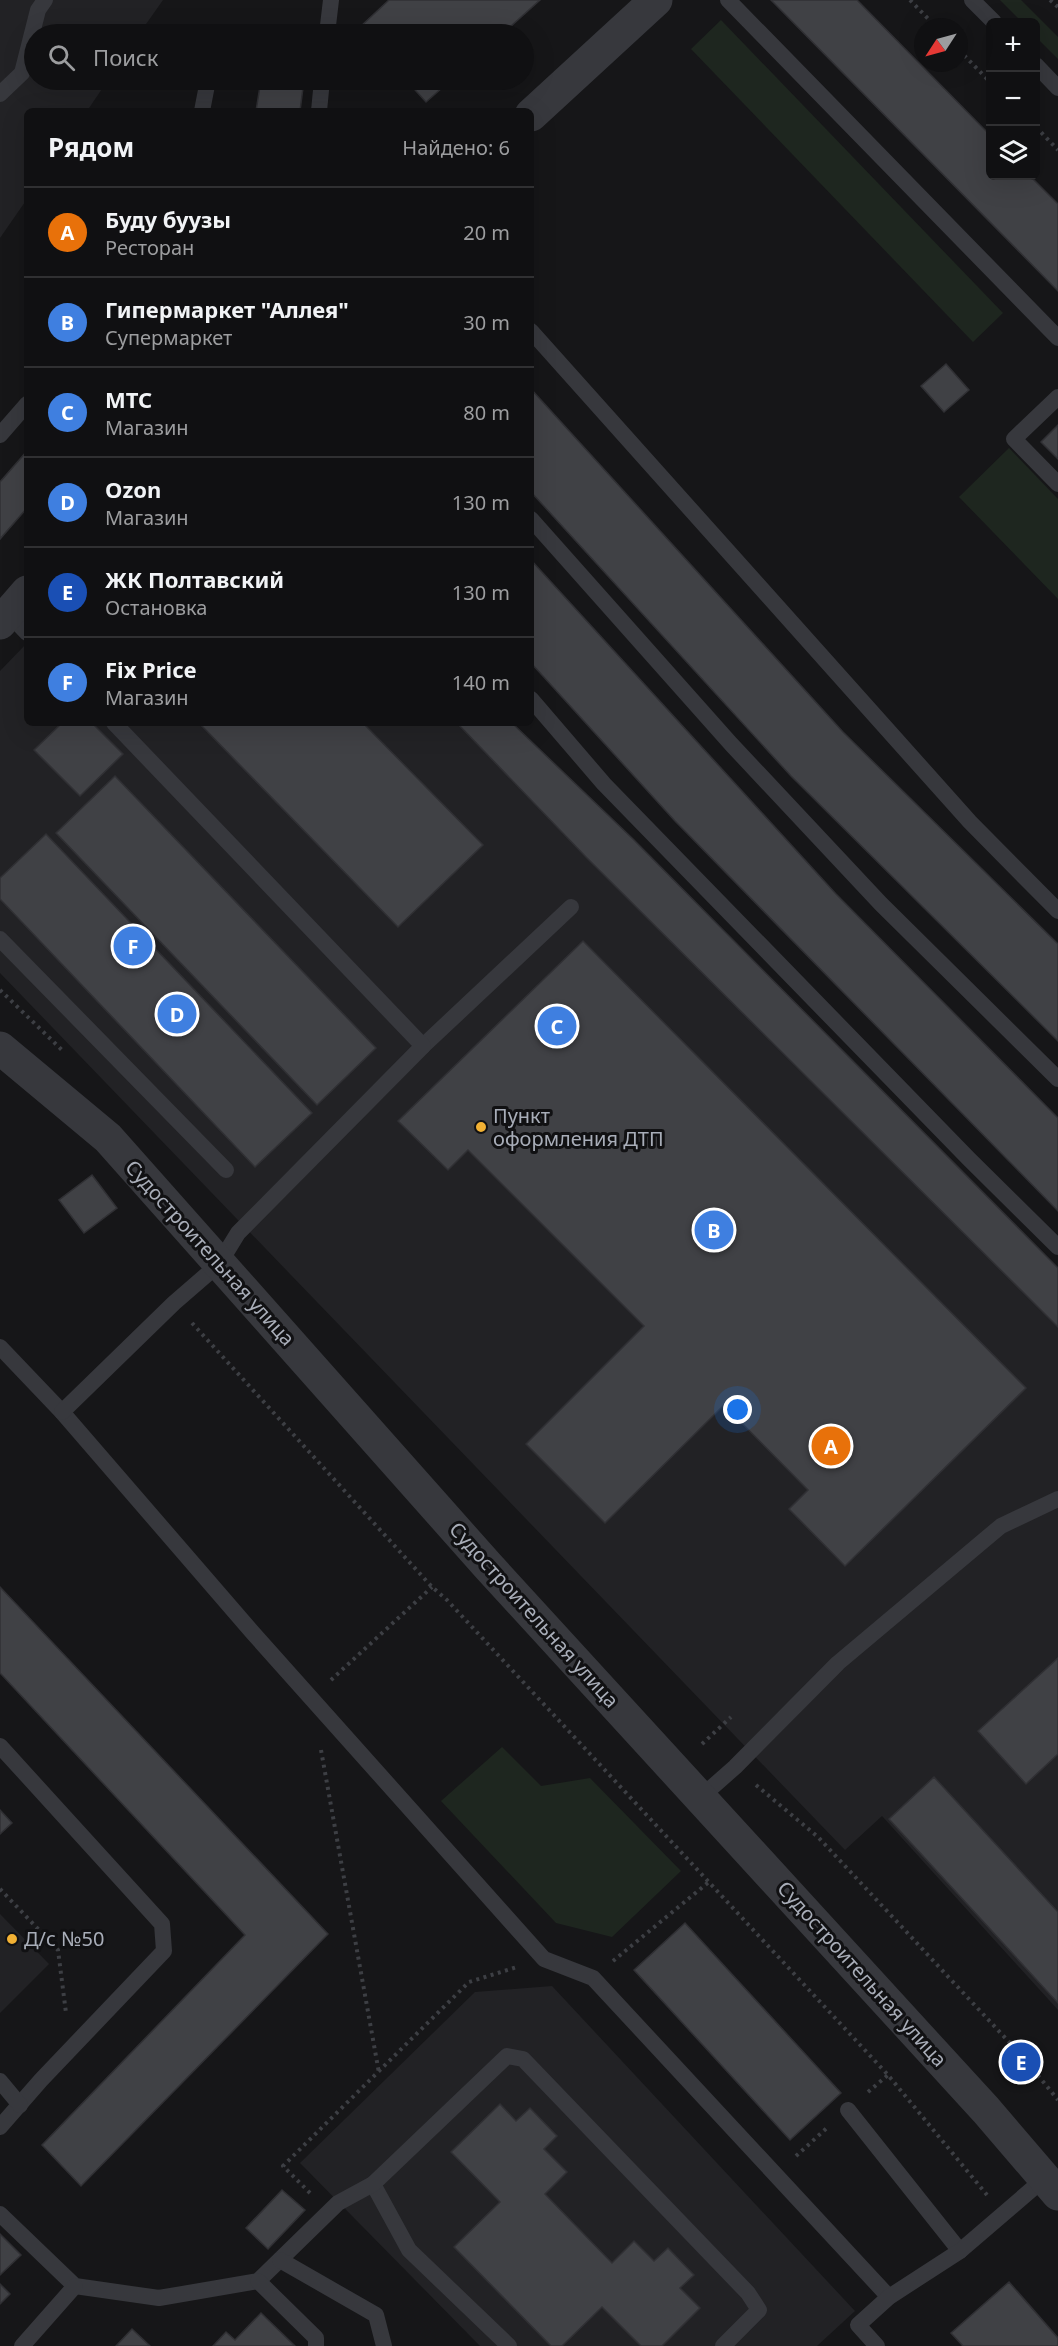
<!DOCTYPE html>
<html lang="ru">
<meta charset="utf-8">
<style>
body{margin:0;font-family:"Noto Sans",sans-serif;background:#19191b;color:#f1f3f6}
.controls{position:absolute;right:18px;top:18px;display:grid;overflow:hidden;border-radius:9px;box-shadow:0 6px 24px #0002}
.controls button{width:54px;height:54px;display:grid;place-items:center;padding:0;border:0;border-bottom:2px solid #303032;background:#101012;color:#f1f3f6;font:30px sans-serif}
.compass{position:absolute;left:914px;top:18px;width:54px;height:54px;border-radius:50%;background:#101012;box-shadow:0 6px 24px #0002;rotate:234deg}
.you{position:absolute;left:738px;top:1410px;width:21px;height:21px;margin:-15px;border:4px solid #fff;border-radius:50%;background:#1a73e8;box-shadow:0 0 0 9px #1a73e833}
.badge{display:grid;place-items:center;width:39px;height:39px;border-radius:50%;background:#0b8043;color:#fff;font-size:20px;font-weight:700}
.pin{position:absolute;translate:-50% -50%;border:3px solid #fff;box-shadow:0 2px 6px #0006}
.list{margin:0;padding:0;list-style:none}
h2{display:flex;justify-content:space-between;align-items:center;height:78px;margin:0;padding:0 24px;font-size:26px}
h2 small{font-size:20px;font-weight:400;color:#9c9d9f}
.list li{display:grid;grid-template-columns:39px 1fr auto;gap:18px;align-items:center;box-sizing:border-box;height:90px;padding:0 24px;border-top:2px solid #303032}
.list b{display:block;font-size:22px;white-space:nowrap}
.list p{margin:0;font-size:20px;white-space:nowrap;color:#9c9d9f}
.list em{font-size:20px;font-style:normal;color:#9c9d9f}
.icon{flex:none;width:33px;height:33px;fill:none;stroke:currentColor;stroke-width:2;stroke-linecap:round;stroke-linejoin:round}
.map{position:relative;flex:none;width:1058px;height:2346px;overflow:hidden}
.search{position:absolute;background:#101012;box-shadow:0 6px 24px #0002;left:24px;top:24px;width:510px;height:66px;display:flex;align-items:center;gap:15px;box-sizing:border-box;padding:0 21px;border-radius:33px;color:#9c9d9f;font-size:22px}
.panel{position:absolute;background:#101012;box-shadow:0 6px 24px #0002;left:24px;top:108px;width:510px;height:618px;border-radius:9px}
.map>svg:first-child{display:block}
</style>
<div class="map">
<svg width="1058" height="2346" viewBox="0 0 1058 2346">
<rect width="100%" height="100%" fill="#161618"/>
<!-- built -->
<g fill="#222225">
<path d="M0 0H163L139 34H34V80H108L87 111H27V199L0 238Z"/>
<path d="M27 643V723H457L586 857 1058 1327V2010L882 1816 845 1850 0 973V671Z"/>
<path d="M0 1914 49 1964 0 2013Z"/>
<path d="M552 1986 855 2311 817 2346H480L300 2163 475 1992Z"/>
</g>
<!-- green -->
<g fill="#1e261f">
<path d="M1000 0H1021L1058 37V59L1036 37V22H1022Z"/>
<path d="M721 20 1003 313 973 342 691 49Z"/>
<path d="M1009 448 1058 499V599L959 497Z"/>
<path d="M502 1747 541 1786 590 1778 681 1871 612 1937 556 1923 441 1801Z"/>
</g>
<!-- building -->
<g fill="#404145" stroke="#303034" stroke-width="1.5">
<path d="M389 0H540L502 34H367L360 27Z"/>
<path d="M771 0H857L990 135V176H1030L1058 204V291Z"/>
<path d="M261 80H304L300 111H256Z"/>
<path d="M406 80H451L426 102Z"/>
<path d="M946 364 969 390 944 412 921 386Z"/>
<path d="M531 389 843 732 1058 944V1041L791 776 531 492Z"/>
<path d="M1058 425V459L1041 442Z"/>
<path d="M27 451V508L0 539V482Z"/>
<path d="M531 560 836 894 1058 1118V1211L675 821 531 663Z"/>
<path d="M62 723H92L123 754 80 796 34 750Z"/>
<path d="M199 723H363L483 845 398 927Z"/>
<path d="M457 723H512L633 839 1058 1268V1327L586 857Z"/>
<path d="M115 776 376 1048 317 1105 56 833Z"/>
<path d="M46 834 312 1113 255 1167 0 899V878Z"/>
<path d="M583 941 1026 1388 845 1566 789 1509 808 1490 724 1405 605 1523 526 1444 644 1326 468 1150 448 1170 398 1121Z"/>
<path d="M92 1175 117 1208 84 1233 59 1200Z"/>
<path d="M0 1587 328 1934 81 2186 42 2145 245 1935 0 1673Z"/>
<path d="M1058 1658V1754L1026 1784 978 1731Z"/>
<path d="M934 1777 1058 1912V2003L889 1819Z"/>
<path d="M0 1810 12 1823 0 1834Z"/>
<path d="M685 1923 841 2093 790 2140 634 1970Z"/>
<path d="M500 2104 516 2121 530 2108 557 2136 544 2149 567 2172 545 2194 612 2263 634 2241 654 2261 668 2248 694 2275 680 2288 700 2308 662 2346H641L602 2307 562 2346H551L454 2247 500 2202 451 2152Z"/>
<path d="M282 2190 305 2210 268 2249 246 2228Z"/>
<path d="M0 2234 21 2255 0 2275Z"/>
<path d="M1009 2282 1058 2338V2346H963L951 2333Z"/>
<path d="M0 2284 10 2294 0 2304Z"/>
<path d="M261 2313 295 2346H213L226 2332 235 2340Z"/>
<path d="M132 2329 150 2346H116Z"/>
</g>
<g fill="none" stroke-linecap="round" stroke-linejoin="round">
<!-- path -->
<g stroke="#3d3f44" stroke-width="4" stroke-dasharray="3 4.5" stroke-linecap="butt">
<path d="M910 0 936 27"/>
<path d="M1050 0 1058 7"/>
<path d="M959 50 990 82"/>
<path d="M1036 127 1058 150"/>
<path d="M0 990 64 1052"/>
<path d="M192 1323 432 1587 447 1600 888 2075 987 2195"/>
<path d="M331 1680 432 1587"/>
<path d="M702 1744 731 1717"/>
<path d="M321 1750 379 2073"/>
<path d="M756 1785 818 1837 1023 2057 1058 2100"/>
<path d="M0 1889 58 1950 66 2013"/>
<path d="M613 1961 710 1881"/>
<path d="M868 2092 888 2075"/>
<path d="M796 2156 828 2127"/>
<path d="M310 2193 283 2166 469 1982 517 1967"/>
</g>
<!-- lane -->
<g stroke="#37383d" stroke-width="16">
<path d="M728 0 1058 338"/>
<path d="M972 0 994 22"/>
<path d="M327 34 331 0"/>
<path d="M1036 65 1058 88"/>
<path d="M0 94 22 73 38 10 45 0"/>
<path d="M202 111 208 80"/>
<path d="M319 111 322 80"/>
<path d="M531 331 970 822 1058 911"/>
<path d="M1058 397 1014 439 1058 484"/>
<path d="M0 435 27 404"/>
<path d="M531 519 731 744 881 904 1058 1079"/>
<path d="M8 613 27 633"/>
<path d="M531 699 604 784 969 1159 1058 1247"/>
<path d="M0 939 226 1170"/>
<path d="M423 1046 571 907"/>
<path d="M0 1347 62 1412 253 1633 544 1959 593 1978 889 2297"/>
<path d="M62 1412 174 1303 219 1264 238 1233 423 1046 114 723"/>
<path d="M0 1746 162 1924 164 1951 41 2080 0 2127"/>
<path d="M701 1797 735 1767 838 1663 1001 1526 1058 1499"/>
<path d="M0 2081 20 2105"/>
<path d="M848 2110 960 2251"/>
<path d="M373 2184 409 2250 509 2346"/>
<path d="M0 2214 75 2286 159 2298 258 2281 338 2203 373 2184 507 2056 523 2059 748 2293 759 2310 723 2346"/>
<path d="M280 2260 376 2315 384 2346"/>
<path d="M258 2281 316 2338V2346"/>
<path d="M22 2346 75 2286"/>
<path d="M877 2346 858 2325 889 2297 960 2251 1045 2178"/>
</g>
<!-- street -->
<g stroke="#37383d" stroke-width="33">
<path d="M531 115 656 0"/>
<path d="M0 623 27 592"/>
<path d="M0 1048 108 1138 488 1566 986 2110 1058 2194"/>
</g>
</g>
<!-- markers -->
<g fill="#f2b134" stroke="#111113" stroke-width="2">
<circle cx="481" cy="1127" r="6"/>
<circle cx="12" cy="1939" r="6"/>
</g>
<g text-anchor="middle" stroke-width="6" stroke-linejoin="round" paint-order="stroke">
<!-- poi labels -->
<g font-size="20" fill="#a8adb8" stroke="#111113" text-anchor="start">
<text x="493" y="1123">Пункт<tspan x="493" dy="23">оформления ДТП</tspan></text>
<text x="24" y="1946">Д/с №50</text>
</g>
<!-- street labels -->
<g font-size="20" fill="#a8adb8" stroke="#111113">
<text transform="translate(210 1253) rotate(48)" y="7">Судостроительная улица</text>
<text transform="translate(534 1615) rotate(48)" y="7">Судостроительная улица</text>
<text transform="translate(862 1974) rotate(48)" y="7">Судостроительная улица</text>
</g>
</g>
</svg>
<div class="controls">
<button>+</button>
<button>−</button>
<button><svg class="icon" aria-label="layers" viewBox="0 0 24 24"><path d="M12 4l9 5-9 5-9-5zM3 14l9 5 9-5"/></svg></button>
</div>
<svg class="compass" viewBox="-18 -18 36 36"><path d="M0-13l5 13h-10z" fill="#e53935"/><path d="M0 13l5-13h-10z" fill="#9c9d9f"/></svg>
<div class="you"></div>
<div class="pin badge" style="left:831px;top:1446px;background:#e8710a">A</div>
<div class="pin badge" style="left:714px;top:1230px;background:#3f7fe0">B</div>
<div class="pin badge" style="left:557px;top:1026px;background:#3f7fe0">C</div>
<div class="pin badge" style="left:177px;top:1014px;background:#3f7fe0">D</div>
<div class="pin badge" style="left:1021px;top:2062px;background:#1a4fb4">E</div>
<div class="pin badge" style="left:133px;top:946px;background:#3f7fe0">F</div>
<div class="search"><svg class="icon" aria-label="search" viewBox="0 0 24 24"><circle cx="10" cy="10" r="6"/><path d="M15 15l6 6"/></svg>Поиск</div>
<section class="panel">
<h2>Рядом<small>Найдено: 6</small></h2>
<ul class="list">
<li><span class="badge" style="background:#e8710a">A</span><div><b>Буду буузы</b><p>Ресторан</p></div><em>20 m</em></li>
<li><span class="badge" style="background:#3f7fe0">B</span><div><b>Гипермаркет &quot;Аллея&quot;</b><p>Супермаркет</p></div><em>30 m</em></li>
<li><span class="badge" style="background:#3f7fe0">C</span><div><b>МТС</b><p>Магазин</p></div><em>80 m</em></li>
<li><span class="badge" style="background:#3f7fe0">D</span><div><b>Ozon</b><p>Магазин</p></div><em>130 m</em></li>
<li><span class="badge" style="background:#1a4fb4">E</span><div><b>ЖК Полтавский</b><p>Остановка</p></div><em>130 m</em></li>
<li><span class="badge" style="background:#3f7fe0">F</span><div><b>Fix Price</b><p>Магазин</p></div><em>140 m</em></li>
</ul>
</section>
</div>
